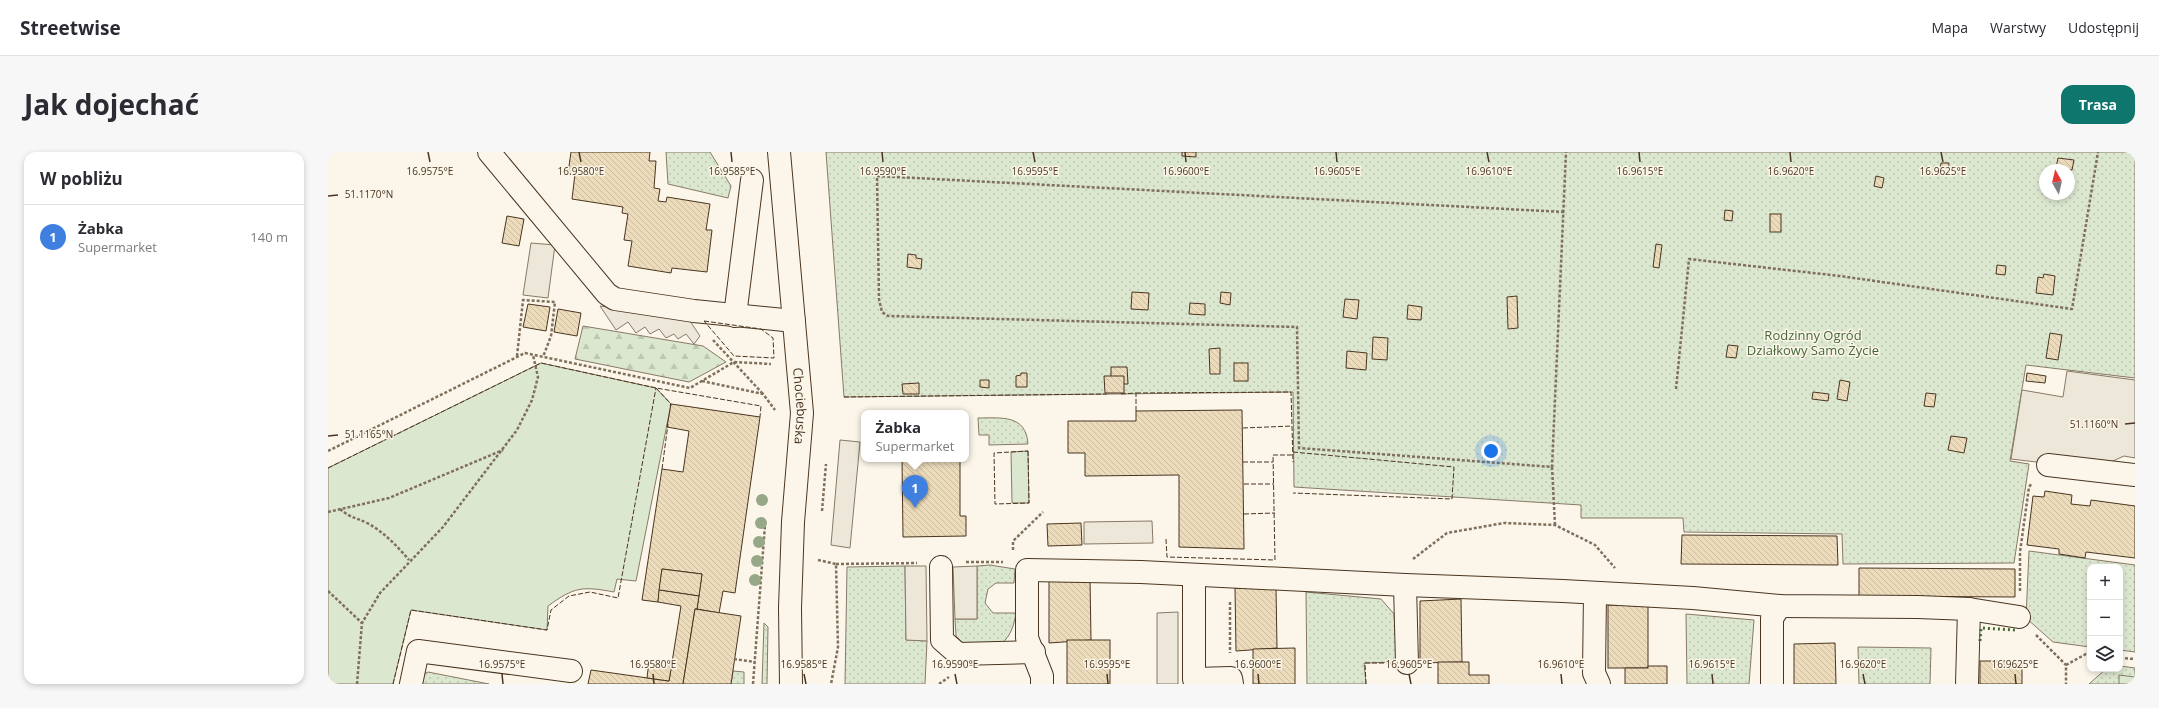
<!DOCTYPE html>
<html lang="pl">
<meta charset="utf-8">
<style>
body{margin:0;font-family:"Open Sans",sans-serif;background:#f7f7f7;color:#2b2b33}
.controls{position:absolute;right:12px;bottom:12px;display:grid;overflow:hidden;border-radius:8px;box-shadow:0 2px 6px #0003}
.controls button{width:36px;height:36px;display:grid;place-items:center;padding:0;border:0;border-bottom:1px solid #e1e1e2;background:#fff;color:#2b2b33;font:20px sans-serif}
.compass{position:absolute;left:1711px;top:12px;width:36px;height:36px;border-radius:50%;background:#fff;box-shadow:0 2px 6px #0003;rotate:352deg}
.you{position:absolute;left:1163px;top:299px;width:14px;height:14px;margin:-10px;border:3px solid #fff;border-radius:50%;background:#1a73e8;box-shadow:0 0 0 6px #1a73e833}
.badge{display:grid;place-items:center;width:26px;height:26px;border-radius:50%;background:#0f766e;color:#fff;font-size:13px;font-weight:700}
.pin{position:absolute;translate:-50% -33px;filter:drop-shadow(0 1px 2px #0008)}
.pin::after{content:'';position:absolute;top:21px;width:14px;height:12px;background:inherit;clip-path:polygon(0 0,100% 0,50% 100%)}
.popup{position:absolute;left:533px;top:258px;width:108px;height:52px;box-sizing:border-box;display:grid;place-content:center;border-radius:8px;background:#fff;filter:drop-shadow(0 1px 3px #0005);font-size:13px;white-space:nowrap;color:#7c7c81}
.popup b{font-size:15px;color:#2b2b33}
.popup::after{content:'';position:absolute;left:50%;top:100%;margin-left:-8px;border:8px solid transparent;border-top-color:#fff}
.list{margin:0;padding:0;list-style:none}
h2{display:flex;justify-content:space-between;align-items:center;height:52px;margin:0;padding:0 16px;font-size:17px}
h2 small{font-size:13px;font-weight:400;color:#7c7c81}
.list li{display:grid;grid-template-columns:26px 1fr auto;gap:12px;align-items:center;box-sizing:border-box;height:64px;padding:0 16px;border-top:1px solid #e1e1e2}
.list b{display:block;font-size:15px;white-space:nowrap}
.list p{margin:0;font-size:13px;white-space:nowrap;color:#7c7c81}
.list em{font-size:13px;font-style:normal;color:#7c7c81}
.icon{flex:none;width:22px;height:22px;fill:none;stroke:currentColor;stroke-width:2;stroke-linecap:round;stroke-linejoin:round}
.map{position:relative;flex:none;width:1807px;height:532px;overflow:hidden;border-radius:12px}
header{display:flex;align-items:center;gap:24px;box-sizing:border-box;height:56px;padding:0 20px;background:#fff;border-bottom:1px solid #e1e1e2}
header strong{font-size:19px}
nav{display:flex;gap:22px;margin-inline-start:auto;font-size:14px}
.intro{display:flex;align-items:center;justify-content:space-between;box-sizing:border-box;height:96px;padding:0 24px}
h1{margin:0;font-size:28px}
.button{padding:10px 18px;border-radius:12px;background:#0f766e;color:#fff;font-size:14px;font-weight:700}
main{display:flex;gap:24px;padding:0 24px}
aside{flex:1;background:#fff;border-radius:12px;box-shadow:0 2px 6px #0003}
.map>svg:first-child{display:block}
</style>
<header>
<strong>Streetwise</strong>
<nav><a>Mapa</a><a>Warstwy</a><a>Udostępnij</a></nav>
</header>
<div class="intro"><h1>Jak dojechać</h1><a class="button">Trasa</a></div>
<main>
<aside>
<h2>W pobliżu<small></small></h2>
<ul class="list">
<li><span class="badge" style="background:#3f7fe0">1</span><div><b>Żabka</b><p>Supermarket</p></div><em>140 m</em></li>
</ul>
</aside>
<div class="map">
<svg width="1807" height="532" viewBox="0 0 1807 532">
<defs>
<pattern id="grass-dots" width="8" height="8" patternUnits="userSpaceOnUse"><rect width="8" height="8" fill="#dce7d0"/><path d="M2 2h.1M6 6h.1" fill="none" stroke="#bec7b2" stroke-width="1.8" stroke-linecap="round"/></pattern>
<pattern id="forest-firs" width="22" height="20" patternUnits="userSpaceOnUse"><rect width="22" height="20" fill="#dce7d0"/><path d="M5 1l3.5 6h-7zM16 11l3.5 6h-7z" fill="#bec7b2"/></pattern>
<pattern id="building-back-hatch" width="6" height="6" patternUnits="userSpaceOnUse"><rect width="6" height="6" fill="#ecdcbc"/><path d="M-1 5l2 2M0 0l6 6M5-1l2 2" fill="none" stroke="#ccbda1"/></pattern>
</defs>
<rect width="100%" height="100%" fill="#fbf6e9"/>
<!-- grass -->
<g fill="url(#grass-dots)" stroke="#887966" fill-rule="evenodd">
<path d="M338 0H382L403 34 400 46 340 32Z"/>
<path d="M498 0H1807V226L1698 213 1682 309 1701 312 1686 411 1515 412 1514 382 1356 380 1355 366H1253V353L966 335 965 240 516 245ZM1717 18H1741V42H1717Z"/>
<path d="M650 266C673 266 698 262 700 292L661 293V283H651Z"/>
<path d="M1701 399 1807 413V500L1792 498V415H1762V495L1725 490 1698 466Z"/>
<path d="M662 413 687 417 686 431H668L660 437 657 451 665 461H688C686 473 683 484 673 492L637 493 628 484 627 467H649V414Z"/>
<path d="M577 414 578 488 599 489 597 532H517L519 415Z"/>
<path d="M978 440 1053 447 1066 462 1069 510 1036 511 1038 532H979Z"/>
<path d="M1358 462 1426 468 1421 532H1359Z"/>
<path d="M436 471 440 475 439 532H434Z"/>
<path d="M1530 495 1603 496 1602 532H1531Z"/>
<path d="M1792 514 1807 516V532H1761L1778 517H1792Z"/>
<path d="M405 519 416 520V532H403Z"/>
<path d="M100 520 161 532H88L89 525Z"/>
</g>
<!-- forest -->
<path fill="url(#forest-firs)" stroke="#887966" d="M255 174 375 194 398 210 361 230 247 207Z"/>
<!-- park -->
<g fill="#dce7d0" stroke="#887966">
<path d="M213 211 328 236 343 252 308 429 289 427 286 440C254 434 246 435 220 454L219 478 83 458 65 532H0V316Z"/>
<path d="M700 299 701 351H684L683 300Z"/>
<path d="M1791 523 1807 525V532H1791Z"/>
</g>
<!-- parking -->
<g fill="#ede7d9" stroke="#887966">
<path d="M203 91 227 93 220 146 195 143Z"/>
<path d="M272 154 360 166 372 184 366 192 358 182 350 187 346 182 338 186 331 177 322 182 317 175 308 181 300 170 288 178Z"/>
<path d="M1739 219 1807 228V306L1796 304 1767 317 1683 307 1694 238 1735 245Z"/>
<path d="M512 288 532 290 522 396 503 393Z"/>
<path d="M824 369 825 391 756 392V370Z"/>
<path d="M577 414H598L599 489 578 488Z"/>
<path d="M649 414V467H627L625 415Z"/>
<path d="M850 460V532H829V461Z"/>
</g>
<!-- building -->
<g fill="url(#building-back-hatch)" stroke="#4a3520">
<path d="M243 0H322L321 9H328L326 36 332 37 330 49 338 50 339 45 382 52 378 78H384L379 120 344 116 343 121 300 114 304 89 296 88 300 62 294 61 295 55 244 47 247 22 240 21Z"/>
<path d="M854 0H868V5L854 4Z"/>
<path d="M1730 6 1746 8 1744 18 1728 16Z"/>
<path d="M1613 11H1621L1620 20 1612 19Z"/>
<path d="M1548 24 1556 26 1554 36 1546 34Z"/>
<path d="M1397 58 1405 59 1404 69 1396 68Z"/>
<rect x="1442" y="62" width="11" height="18"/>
<path d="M179 64 196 67 191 94 174 91Z"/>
<path d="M1328 92 1334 93 1331 116 1325 115Z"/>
<path d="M580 102 588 103V106L594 107 593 117 579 115Z"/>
<path d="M1669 113 1678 114 1677 123 1668 122Z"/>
<path d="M1716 122 1727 124 1725 143 1708 141 1710 125 1715 126Z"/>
<path d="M804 140 821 141 820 158 803 157Z"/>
<path d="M893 140 903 141 902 153 892 151Z"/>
<path d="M1189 144 1190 176 1180 177 1179 145Z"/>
<path d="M1017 147 1031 148 1029 167 1015 165Z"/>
<path d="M862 151 877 152V163L861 162Z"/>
<path d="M200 152 222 155 218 179 195 175Z"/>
<path d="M1080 153 1094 155 1093 168 1079 167Z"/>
<path d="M230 157 253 161 249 184 226 180Z"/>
<path d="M1722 181 1734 183 1730 208 1718 206Z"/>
<path d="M1045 185 1060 186 1059 208 1044 207Z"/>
<path d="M1400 193 1410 194 1408 206 1398 205Z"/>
<path d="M892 196V222H882L881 197Z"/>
<path d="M1019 199 1039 201 1038 218 1018 216Z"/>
<rect x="906" y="211" width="14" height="18"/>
<path d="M783 215H799L800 232H783Z"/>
<path d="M693 221H699V235H688V224L693 223Z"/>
<path d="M1699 221 1718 224 1717 231 1698 229Z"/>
<path d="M776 224H796V241H777Z"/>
<path d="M652 228H661V236L652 235Z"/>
<path d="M1512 228 1522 230 1519 249 1509 247Z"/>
<path d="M591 231V242H575L574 232Z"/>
<path d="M1485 240 1501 242 1500 249 1484 247Z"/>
<path d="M1598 241 1608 242 1606 255 1596 254Z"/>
<path d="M343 252 432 265 407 441 395 439 391 461 369 457 374 422 334 417 330 450 314 448 334 317 355 320 361 279 339 275Z"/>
<path d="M914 258 916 397 851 395V323L757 324V301H740V269H808V259Z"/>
<path d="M1623 284 1639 286 1636 301 1620 298Z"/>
<path d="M574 307H632V364H638V384L575 385Z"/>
<path d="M1717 339 1744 343 1743 352 1762 354 1763 348 1807 354V406L1758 400 1757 406 1731 402V397L1699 393 1705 344 1716 345Z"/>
<path d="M753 371 754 393 720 394 719 372Z"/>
<path d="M1354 383 1509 384 1510 413 1353 412Z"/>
<path d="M1531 416 1687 417V445L1531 444Z"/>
<path d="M334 417 374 422 371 444 331 438Z"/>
<path d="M762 427 763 488 721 491V428Z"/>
<path d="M907 436H948L949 496 908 499Z"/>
<path d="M331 438 371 444 369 457H367L355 532H260L263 518 341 529 353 454 330 450Z"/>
<path d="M1133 447 1134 510 1092 511V449Z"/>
<rect x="1280" y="453" width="40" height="63"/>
<path d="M367 457 413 464 403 532H355Z"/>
<rect x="739" y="488" width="43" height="44"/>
<path d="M1507 491 1508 532H1466V492Z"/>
<path d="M967 496V532H925V497Z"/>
<path d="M321 509 344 512 341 529 319 526Z"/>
<rect x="1652" y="509" width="42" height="23"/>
<path d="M1110 510H1141V523H1161V532H1110Z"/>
<path d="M1320 514H1339V532H1297V516H1320Z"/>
</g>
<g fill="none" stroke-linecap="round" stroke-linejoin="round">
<!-- minor casing -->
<g stroke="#4a3520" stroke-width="24">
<g id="minor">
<path d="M161 0 279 142 287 147 366 159 466 169"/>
<path id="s1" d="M451 0 474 261 465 370 462 456 463 532"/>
<path d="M407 164 424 28"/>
<path d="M1720 313 1807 323"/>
<path d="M613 415 614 488 630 502 706 500"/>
<path d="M866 423V527L903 526 904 532"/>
<path d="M1077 433 1079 511"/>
<path d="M1267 441 1266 521 1271 532"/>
<path d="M83 532 90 499 243 519"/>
<path d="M714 532V524L699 486V418L813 420 1077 433 1235 439 1365 446 1452 454 1590 455 1641 457 1691 465"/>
<path d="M1444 532V466L1452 454"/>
<path d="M1639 532 1641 457"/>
</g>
</g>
<!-- path -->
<g stroke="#7f6f5c" stroke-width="2.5" stroke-dasharray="3 2" stroke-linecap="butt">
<path d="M1236 60 549 24 551 147 554 160 560 164 969 175 971 296 1224 315 1238 0"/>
<path d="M385 188 435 242"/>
<path d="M189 204 195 148 227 150 223 184 215 205"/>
<path d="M374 229 435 242 447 258"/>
<path d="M1348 237 1361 107 1512 124 1744 157 1770 0"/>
<path d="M0 299 197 201 362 236 406 210 443 212"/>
<path d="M1224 315 1227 373"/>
<path d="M12 357C24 367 27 365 39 371 55 379 70 395 81 408"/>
<path d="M494 359 498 312"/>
<path d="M0 360 61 346 175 298"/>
<path d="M685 398V389L715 360"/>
<path d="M1085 407 1119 381 1176 371 1227 373 1267 393 1287 416"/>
<path d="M490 408 508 412 510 495 503 532"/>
<path d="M638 410H675"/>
<path d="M508 412 589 411"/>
<path d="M0 439 34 471"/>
<path d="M1692 439V400L1701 335 1704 331"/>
<path d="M902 450V501"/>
<path d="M1708 483 1738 513V532"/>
<path d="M1760 502 1762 490"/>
<path d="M1792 506 1807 507"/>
<path d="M406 507 427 510"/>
<path d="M1738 513 1758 502H1762"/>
<path d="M29 532 34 471 52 441 115 375 189 278 204 248 210 225 205 203"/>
<path d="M425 532 437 373"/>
<path d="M611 532 621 525"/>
</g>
<!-- minor -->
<use href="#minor" stroke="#fbf6e9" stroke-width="22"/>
<!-- hedge -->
<path stroke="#436837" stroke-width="3" stroke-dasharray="2 3" stroke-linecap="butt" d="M1652 489 1653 476 1687 478"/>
<!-- fence -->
<g stroke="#4a3520" stroke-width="1" stroke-dasharray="5 2" stroke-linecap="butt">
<path d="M376 169 433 177 445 186 446 206 406 204Z"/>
<path d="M328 236 343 252 342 254"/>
<path d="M808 241 963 240 965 310"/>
<path d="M793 242 808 241V259"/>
<path d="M516 245 779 242"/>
<path d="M915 276 964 274"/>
<path d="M700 299 701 351 667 352 666 301Z"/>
<path d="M965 300 1126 315 1124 347 965 341"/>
<path d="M915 310H945"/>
<path d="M0 316 213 211 328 236 433 254 432 265"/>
<path d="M334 317 340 272"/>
<path d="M916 332H946"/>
<path d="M916 362 947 361"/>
<path d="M838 387 839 405 947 408 945 303H965"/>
<path d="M65 532 83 458 219 478 223 458 241 444 262 440 290 446 328 236"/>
<path d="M1038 532 1037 511H1070"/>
</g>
</g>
<!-- trees -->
<g fill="#96a887">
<circle cx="434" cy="348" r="6"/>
<circle cx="433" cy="371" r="6"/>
<circle cx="431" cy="390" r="6"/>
<circle cx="429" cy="409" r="6"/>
<circle cx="427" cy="428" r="6"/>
</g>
<!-- ticks -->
<path fill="none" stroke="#4a3520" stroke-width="1.5" d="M100 0 102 10M251 0 253 10M403 0 404 10M554 0 555 10M705 0 707 10M857 0 858 10M1008 0 1009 10M1159 0 1161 10M1311 0 1312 10M1462 0 1463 10M1613 0 1615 10M0 44 10 43M1797 272 1807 271M0 284 10 283M174 522 175 532M325 522 326 532M476 522 478 532M627 522 629 532M779 522 780 532M930 522 931 532M1081 522 1083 532M1233 522 1234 532M1384 522 1385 532M1535 522 1537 532M1687 522 1688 532"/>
<g text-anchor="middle" stroke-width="3" stroke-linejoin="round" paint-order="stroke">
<!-- park labels -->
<g font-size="13" fill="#436837" stroke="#fbf6e9">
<text x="1485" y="188">Rodzinny Ogród<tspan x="1485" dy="15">Działkowy Samo Życie</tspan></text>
</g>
<!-- street labels -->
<g font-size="13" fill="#4a3520" stroke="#fbf6e9">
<text dy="5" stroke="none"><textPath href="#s1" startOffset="255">Chociebuska</textPath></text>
</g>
</g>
<g font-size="10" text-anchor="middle" fill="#4a3520" stroke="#fbf6e9" stroke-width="3" stroke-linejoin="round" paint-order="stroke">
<text x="102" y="23">16.9575°E</text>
<text x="253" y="23">16.9580°E</text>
<text x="404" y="23">16.9585°E</text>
<text x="555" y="23">16.9590°E</text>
<text x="707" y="23">16.9595°E</text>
<text x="858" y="23">16.9600°E</text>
<text x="1009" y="23">16.9605°E</text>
<text x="1161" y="23">16.9610°E</text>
<text x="1312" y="23">16.9615°E</text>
<text x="1463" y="23">16.9620°E</text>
<text x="1615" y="23">16.9625°E</text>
<text x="41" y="46">51.1170°N</text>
<text x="1766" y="276">51.1160°N</text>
<text x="41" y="286">51.1165°N</text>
<text x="174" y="516">16.9575°E</text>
<text x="325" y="516">16.9580°E</text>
<text x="476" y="516">16.9585°E</text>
<text x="627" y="516">16.9590°E</text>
<text x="779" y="516">16.9595°E</text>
<text x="930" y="516">16.9600°E</text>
<text x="1081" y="516">16.9605°E</text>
<text x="1233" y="516">16.9610°E</text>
<text x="1384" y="516">16.9615°E</text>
<text x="1535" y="516">16.9620°E</text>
<text x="1687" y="516">16.9625°E</text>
</g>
</svg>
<div class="controls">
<button>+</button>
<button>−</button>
<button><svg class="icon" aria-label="layers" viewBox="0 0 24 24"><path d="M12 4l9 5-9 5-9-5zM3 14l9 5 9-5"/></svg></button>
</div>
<svg class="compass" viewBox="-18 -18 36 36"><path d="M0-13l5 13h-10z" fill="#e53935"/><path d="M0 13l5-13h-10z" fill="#7c7c81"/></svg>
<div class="you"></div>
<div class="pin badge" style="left:587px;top:356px;background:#3f7fe0">1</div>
<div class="popup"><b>Żabka</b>Supermarket</div>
</div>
</main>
